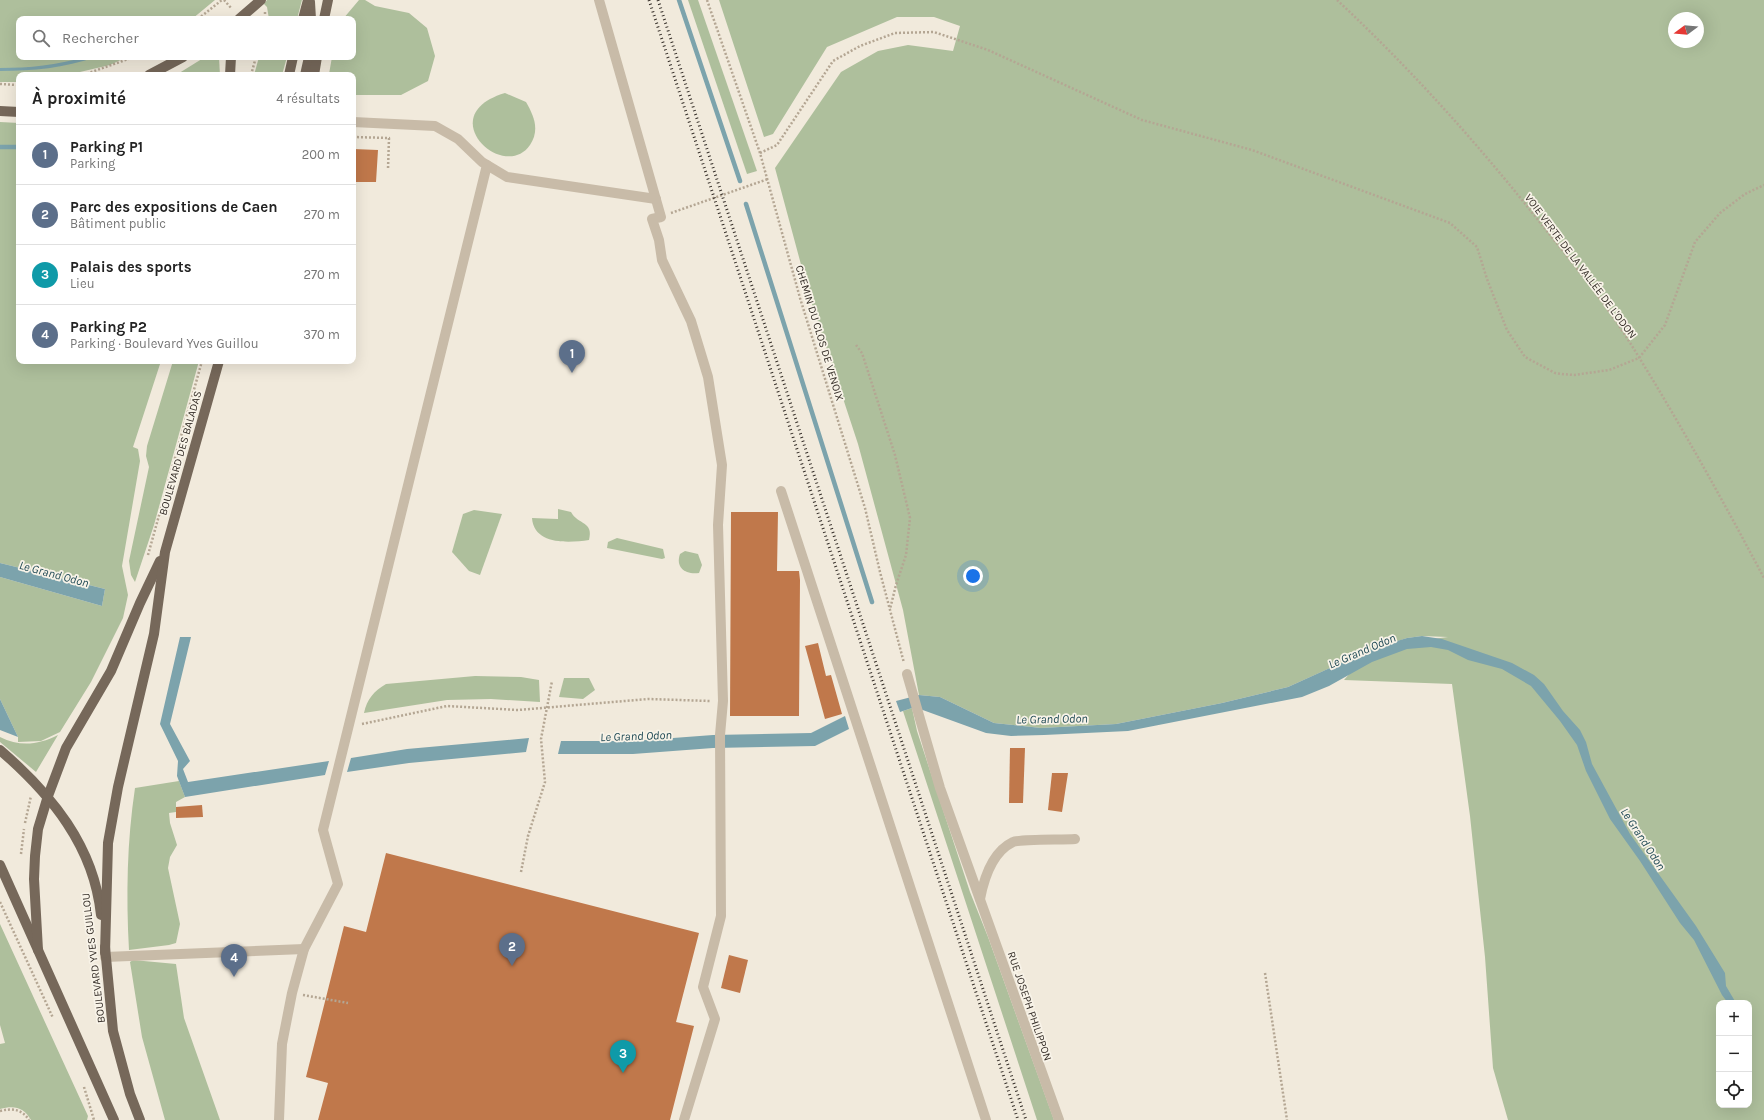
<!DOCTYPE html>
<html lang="fr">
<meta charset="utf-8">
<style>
body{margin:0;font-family:Karla,sans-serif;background:#f6f6f6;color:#222}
.controls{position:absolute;right:12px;bottom:12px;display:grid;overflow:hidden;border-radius:8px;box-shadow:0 4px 16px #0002}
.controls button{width:36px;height:36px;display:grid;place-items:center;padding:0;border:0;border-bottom:1px solid #e0e0e0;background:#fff;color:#222;font:20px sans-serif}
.compass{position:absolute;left:1668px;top:12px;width:36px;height:36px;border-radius:50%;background:#fff;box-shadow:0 4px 16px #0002;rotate:254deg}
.you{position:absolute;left:973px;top:576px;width:14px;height:14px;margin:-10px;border:3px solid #fff;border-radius:50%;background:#1a73e8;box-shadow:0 0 0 6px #1a73e833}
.badge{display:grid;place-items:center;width:26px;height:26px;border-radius:50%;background:#204a55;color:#fff;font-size:13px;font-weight:700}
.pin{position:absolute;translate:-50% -33px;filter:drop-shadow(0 1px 2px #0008)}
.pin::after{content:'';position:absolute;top:21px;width:14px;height:12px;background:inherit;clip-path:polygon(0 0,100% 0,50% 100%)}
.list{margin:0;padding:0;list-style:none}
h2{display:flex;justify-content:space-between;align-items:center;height:52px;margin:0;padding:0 16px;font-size:17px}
h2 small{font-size:13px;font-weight:400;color:#767676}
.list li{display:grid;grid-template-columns:26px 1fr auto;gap:12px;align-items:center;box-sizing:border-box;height:60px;padding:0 16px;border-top:1px solid #e0e0e0}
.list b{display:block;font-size:15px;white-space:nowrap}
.list p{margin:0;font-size:13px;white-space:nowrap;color:#767676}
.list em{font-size:13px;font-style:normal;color:#767676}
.icon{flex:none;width:22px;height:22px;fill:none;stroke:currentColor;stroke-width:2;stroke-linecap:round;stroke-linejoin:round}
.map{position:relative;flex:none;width:1764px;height:1120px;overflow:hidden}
.search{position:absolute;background:#fff;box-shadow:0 4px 16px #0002;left:16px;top:16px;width:340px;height:44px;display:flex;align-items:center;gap:10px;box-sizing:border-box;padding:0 14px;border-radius:8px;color:#767676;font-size:15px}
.panel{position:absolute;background:#fff;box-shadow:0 4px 16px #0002;left:16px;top:72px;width:340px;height:292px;border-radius:8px}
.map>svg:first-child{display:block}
</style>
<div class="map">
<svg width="1764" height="1120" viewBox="0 0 1764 1120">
<rect width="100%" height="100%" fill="#f1eadc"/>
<!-- green -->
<g fill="#aebf9c" fill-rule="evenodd">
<path d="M0 0H215L192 19H19V57H127L110 65 67 75H19V82H0Z"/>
<path d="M267 0H302L297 19H269L267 7 264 4Z"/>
<path d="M359 0H365L375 6 409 13 427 28 435 56 428 81 401 95H353V75L329 74 332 57H353V19H343Z"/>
<path d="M688 0H698L757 171 747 174Z"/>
<path d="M719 0H1764V1120H1508L1493 1068 1485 957 1470 816 1452 684 1344 680 1370 650 1288 687 1222 703 1116 724 1041 728 994 723 940 697 919 695 903 610 858 444 810 298 775 168 841 72 878 51 908 45 953 51 960 26 934 17H897L827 47 773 134 764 137ZM1674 18H1698V42H1674ZM1422 636 1448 637 1386 645 1407 638ZM1719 1003H1749V1105H1719Z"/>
<path d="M205 57 219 58 220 75H176Z"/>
<path d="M259 57H287L282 75H254Z"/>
<path d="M505 93 526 102C534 116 540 130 530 145 504 183 431 115 505 93Z"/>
<path d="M0 122 19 123V361H161L133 447 138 449 140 461 122 566 128 595 123 618 91 682 60 732 41 741 18 742V737L0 699V577L102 606 105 589 0 563Z"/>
<path d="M173 361H199L154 525 135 582 131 575 129 561 149 467 146 456 147 446Z"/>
<path d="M558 509 571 512C578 525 594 521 589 540 568 543 534 545 532 518L558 519Z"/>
<path d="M474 510 502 514 480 575 469 571 452 552 463 514Z"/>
<path d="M617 538 663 549 665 558 662 559 607 548 608 542Z"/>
<path d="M685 551 698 554 702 565 699 573C686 575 675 568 680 554Z"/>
<path d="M475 676 521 677 539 680 540 702 491 699 447 700 364 713C367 699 374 691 386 684Z"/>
<path d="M564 678H589L595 690 583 699 559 697Z"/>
<path d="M912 708 917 731 970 892 988 937 1054 1120H1037L903 711Z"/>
<path d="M58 735 36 772 0 742V737C20 747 38 745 58 735Z"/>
<path d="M179 781 185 797 176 802V812L169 813 170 823 177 845 170 857 168 868 180 924 176 943 169 945 129 950C126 895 127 841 135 788Z"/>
<path d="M0 924 88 1116 87 1120H31C24 1107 14 1105 0 1109V1044L5 1043 0 1025Z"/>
<path d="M133 960 176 964 184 1018 220 1120H165L142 1037 130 962Z"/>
</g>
<!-- water -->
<g fill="#7ca3ac">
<path d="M85 57H96C64 68 33 71 0 71V68C30 68 57 65 85 57Z"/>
<path d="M0 563 105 589 102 606 0 577Z"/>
<path d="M1422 636 1442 639 1512 663 1534 675 1544 684 1563 711 1580 730 1586 742 1592 764 1630 834 1696 926 1725 973 1726 986 1736 1003H1728L1722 995 1694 940 1680 923 1640 861 1610 819 1586 771 1577 745 1560 721 1531 686 1502 669 1468 660 1448 650 1431 647 1407 649 1372 662 1329 686 1302 697 1128 731 1044 735 1011 736 986 733 920 709 912 708 900 712 896 701 919 695 940 697 994 723 1041 728 1116 724 1222 703 1288 687 1374 648 1407 638Z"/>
<path d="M180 637H191L170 724 190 761 183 769 188 782 329 761 325 775 185 797 177 776 178 761 160 724Z"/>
<path d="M0 699 18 737 0 730Z"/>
<path d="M845 716 849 729 815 746 713 748 633 754H558L561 741H633L713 735 811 733Z"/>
<path d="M529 738 526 752 409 763 347 772 351 758 407 749Z"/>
</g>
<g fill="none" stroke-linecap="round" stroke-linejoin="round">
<!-- stream -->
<g stroke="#7ca3ac" stroke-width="4.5">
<path d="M679 0 740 181"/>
<path d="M0 147H19"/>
<path d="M746 204 872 602"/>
</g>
</g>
<!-- building -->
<g fill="#c0784b">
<path d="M353 149 378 150 376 182H353Z"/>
<path d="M731 512H778L777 571H799L800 580 799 716H730Z"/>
<path d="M818 643 826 676 831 675 842 714 825 719 805 646Z"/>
<path d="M1010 748H1025L1023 803H1009Z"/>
<path d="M1052 773H1068L1062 812 1048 810Z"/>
<path d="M202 805 203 817 176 818V807Z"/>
<path d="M386 853 699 933 676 1022 694 1026 670 1120H318L328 1083 306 1077 344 926 366 932Z"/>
<path d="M729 955 748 960 740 993 721 988Z"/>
</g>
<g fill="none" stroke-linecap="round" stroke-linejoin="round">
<!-- path -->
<g stroke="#b4a693" stroke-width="2.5" stroke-dasharray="2 2" stroke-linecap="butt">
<path d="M224 0 232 9"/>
<path d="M707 0 760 153 800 298 865 508 880 572 904 663"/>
<path d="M1337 0C1411 69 1479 145 1542 225 1571 261 1602 299 1627 338 1676 416 1721 497 1764 578"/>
<path d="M265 12V19"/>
<path d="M198 19 222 0"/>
<path d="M83 75 134 57"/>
<path d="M251 75 256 57"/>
<path d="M0 84 19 85"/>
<path d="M353 137 389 138 388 169"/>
<path d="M760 153 777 145 833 61 860 46 895 33 934 32 988 50 1142 120 1252 150 1450 223 1477 247 1487 279 1507 330 1525 357 1555 373 1562 374 1574 375 1609 370 1639 358 1665 325 1695 242 1720 213 1745 194 1764 185"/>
<path d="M671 213 768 179"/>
<path d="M856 345 862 353 895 455 910 518 906 555 896 585 890 609"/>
<path d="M148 555 202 361"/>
<path d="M362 724 447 706 518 710 648 699 711 701"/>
<path d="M25 823 31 796"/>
<path d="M21 854 24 829"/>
<path d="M521 872 528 836 545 782 541 739 552 681"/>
<path d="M0 902 53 1018"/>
<path d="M1265 973 1287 1120"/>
<path d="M303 995 348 1003"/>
<path d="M84 1087 94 1120"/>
<path d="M0 1111C12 1108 22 1109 29 1120"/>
</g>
<!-- minor -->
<g stroke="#c8bba8" stroke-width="10">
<path d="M599 0 661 217 652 219 659 240 662 260 691 321 708 377 722 465 718 525 723 701 720 735 721 916 703 987 715 1019 684 1120"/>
<path d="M353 122 435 126 458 139 482 162 507 177 656 199"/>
<path d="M781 491 986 1120"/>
<path d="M907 674 940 788 1059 1120"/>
<path d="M980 899C984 878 992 852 1013 842 1020 839 1064 840 1075 839"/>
<path d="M105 957 304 949"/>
<path d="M279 1120 282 1044 292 993 304 949 338 884 323 830 487 165"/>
</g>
<!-- major -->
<g stroke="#76685a" stroke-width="10">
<path d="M310 2 311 19"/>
<path d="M239 19 261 0"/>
<path d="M303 19 308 0"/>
<path d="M324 19 328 0"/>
<path d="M149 75 183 57"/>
<path d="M230 75 231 57"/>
<path d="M289 75 293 57"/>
<path d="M305 75 309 57"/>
<path d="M314 75 317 57"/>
<path d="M0 111 19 112"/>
<path d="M0 750C51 794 94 846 101 915"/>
<path d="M0 865 114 1120"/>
<path d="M105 947 113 1031 130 1094 140 1120"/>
<path d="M38 950 34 879 35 856 38 829 48 796 66 748 111 671 140 603 160 561"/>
<path d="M105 953 108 843 118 787 154 634 165 552 219 361"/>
</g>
<!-- rail -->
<g stroke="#352e28" stroke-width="3" stroke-dasharray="1 3" stroke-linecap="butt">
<path d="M649 0 1018 1120"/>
<path d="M658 0 1026 1120"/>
</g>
</g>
<g text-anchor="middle" stroke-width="3.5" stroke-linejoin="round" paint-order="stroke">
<!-- street labels -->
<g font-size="11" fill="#352e28" stroke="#f8f3e8">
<text transform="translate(1581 266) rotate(53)" y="4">VOIE VERTE DE LA VALLÉE DE L'ODON</text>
<text transform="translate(820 333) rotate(73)" y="4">CHEMIN DU CLOS DE VENOIX</text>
<text transform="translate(180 453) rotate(-74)" y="4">BOULEVARD DES BALADAS</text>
<text transform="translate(93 958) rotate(-97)" y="4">BOULEVARD YVES GUILLOU</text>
<text transform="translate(1030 1006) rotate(71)" y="4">RUE JOSEPH PHILIPPON</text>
</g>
<!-- water labels -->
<g font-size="12" font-style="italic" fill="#204a55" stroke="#f8f3e8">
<text transform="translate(54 574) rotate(15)" y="4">Le Grand Odon</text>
<text transform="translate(1362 651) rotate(-23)" y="4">Le Grand Odon</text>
<text transform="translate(1052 719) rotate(-1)" y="4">Le Grand Odon</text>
<text transform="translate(636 736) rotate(-2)" y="4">Le Grand Odon</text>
<text transform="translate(1643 839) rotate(57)" y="4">Le Grand Odon</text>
</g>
</g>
</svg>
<div class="controls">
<button>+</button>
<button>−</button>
<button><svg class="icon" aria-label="locate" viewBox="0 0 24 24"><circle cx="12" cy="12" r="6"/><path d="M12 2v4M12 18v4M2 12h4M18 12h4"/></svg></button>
</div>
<svg class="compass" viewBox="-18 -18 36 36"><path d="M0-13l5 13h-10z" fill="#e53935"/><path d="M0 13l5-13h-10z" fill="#767676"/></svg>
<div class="you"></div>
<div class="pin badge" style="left:572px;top:373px;background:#5c6f8a">1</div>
<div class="pin badge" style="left:512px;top:966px;background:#5c6f8a">2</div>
<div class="pin badge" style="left:623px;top:1073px;background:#0f9aa8">3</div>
<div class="pin badge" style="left:234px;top:977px;background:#5c6f8a">4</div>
<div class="search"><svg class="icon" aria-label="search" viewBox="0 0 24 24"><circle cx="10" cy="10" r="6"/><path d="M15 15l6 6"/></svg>Rechercher</div>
<section class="panel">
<h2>À proximité<small>4 résultats</small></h2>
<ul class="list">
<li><span class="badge" style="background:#5c6f8a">1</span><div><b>Parking P1</b><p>Parking</p></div><em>200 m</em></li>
<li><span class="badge" style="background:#5c6f8a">2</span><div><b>Parc des expositions de Caen</b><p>Bâtiment public</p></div><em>270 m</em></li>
<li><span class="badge" style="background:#0f9aa8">3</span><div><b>Palais des sports</b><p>Lieu</p></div><em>270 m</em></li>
<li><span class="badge" style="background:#5c6f8a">4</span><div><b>Parking P2</b><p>Parking · Boulevard Yves Guillou</p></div><em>370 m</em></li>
</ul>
</section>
</div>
